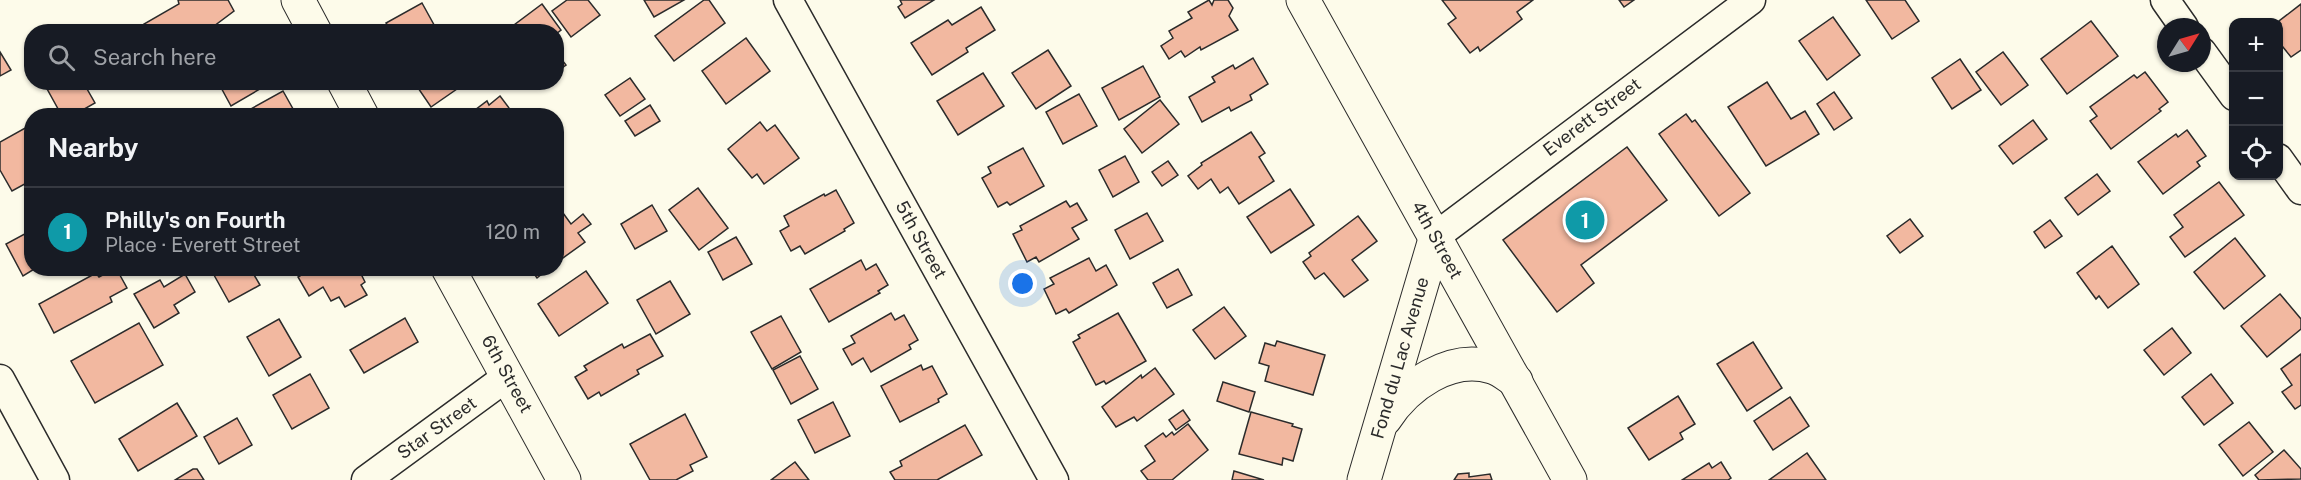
<!DOCTYPE html>
<meta charset="utf-8">
<style>
body{margin:0;font-family:"Public Sans",sans-serif;background:#242831;color:#f1f3f6}
.controls{position:absolute;right:18px;top:18px;display:grid;overflow:hidden;border-radius:12px;box-shadow:0 2px 4px #0004}
.controls button{width:54px;height:54px;display:grid;place-items:center;padding:0;border:0;border-bottom:2px solid #363941;background:#171b24;color:#f1f3f6;font:30px sans-serif}
.compass{position:absolute;left:2157px;top:18px;width:54px;height:54px;border-radius:50%;background:#171b24;box-shadow:0 2px 4px #0004;rotate:53deg}
.you{position:absolute;left:1023px;top:284px;width:21px;height:21px;margin:-15px;border:4px solid #fff;border-radius:50%;background:#1a73e8;box-shadow:0 0 0 9px #1a73e833}
.badge{display:grid;place-items:center;width:39px;height:39px;border-radius:50%;background:#c62828;color:#fff;font-size:20px;font-weight:700}
.pin{position:absolute;translate:-50% -50%;border:3px solid #fff;box-shadow:0 2px 6px #0006}
.list{margin:0;padding:0;list-style:none}
h2{display:flex;justify-content:space-between;align-items:center;height:78px;margin:0;padding:0 24px;font-size:26px}
h2 small{font-size:20px;font-weight:400;color:#9ea1a6}
.list li{display:grid;grid-template-columns:39px 1fr auto;gap:18px;align-items:center;box-sizing:border-box;height:90px;padding:0 24px;border-top:2px solid #363941}
.list b{display:block;font-size:22px;white-space:nowrap}
.list p{margin:0;font-size:20px;white-space:nowrap;color:#9ea1a6}
.list em{font-size:20px;font-style:normal;color:#9ea1a6}
.icon{flex:none;width:33px;height:33px;fill:none;stroke:currentColor;stroke-width:2;stroke-linecap:round;stroke-linejoin:round}
.map{position:relative;flex:none;width:2301px;height:480px;overflow:hidden}
.search{position:absolute;background:#171b24;box-shadow:0 2px 4px #0004;left:24px;top:24px;width:540px;height:66px;display:flex;align-items:center;gap:15px;box-sizing:border-box;padding:0 21px;border-radius:24px;color:#9ea1a6;font-size:22px}
.panel{position:absolute;background:#171b24;box-shadow:0 2px 4px #0004;left:24px;top:108px;width:540px;height:168px;border-radius:24px}
.map>svg:first-child{display:block}
</style>
<div class="map">
<svg width="2301" height="480" viewBox="0 0 2301 480">
<rect width="100%" height="100%" fill="#fdfbea"/>
<!-- building -->
<g fill="#f2b8a0" stroke="#2b2b2b" stroke-width="1.5">
<path d="M178 0H228L234 11 206 32H148L144 24 179 4Z"/>
<path d="M567 0H588L600 15 571 37 552 11Z"/>
<path d="M644 0H684L654 17Z"/>
<path d="M704 0H709L725 23 674 61 655 36Z"/>
<path d="M900 0H934L905 18 898 7 902 4Z"/>
<path d="M1209 0 1212 5 1214 0H1228L1233 8 1229 16 1238 30 1201 50 1200 47 1185 57 1181 51 1169 59 1161 46 1173 38 1169 31 1192 18 1188 12Z"/>
<path d="M1442 0H1533L1517 12 1522 19 1480 51 1478 47 1470 53 1448 24 1456 18Z"/>
<path d="M1619 0H1634L1624 7Z"/>
<path d="M1866 0H1905L1919 21 1892 39Z"/>
<path d="M422 3 438 32H381L389 27 386 23Z"/>
<path d="M542 4 561 30 556 34 518 32 514 25Z"/>
<path d="M2301 4V50L2291 57 2278 41V26L2281 24 2279 21Z"/>
<path d="M981 7 995 30 966 48 968 52 932 75 911 43 948 20 952 25Z"/>
<path d="M1833 17 1860 55 1827 80 1799 41Z"/>
<path d="M2091 21 2118 56 2067 94 2041 59Z"/>
<path d="M746 38 770 71 726 104 702 71Z"/>
<path d="M1048 50 1071 86 1036 109 1012 73Z"/>
<path d="M0 52 11 70 0 76Z"/>
<path d="M556 52 566 65 556 72Z"/>
<path d="M2003 52 2028 85 2001 105 1976 72Z"/>
<path d="M1253 58 1268 84 1250 95 1252 100 1231 111 1229 107 1202 122 1189 97 1215 82 1212 77 1233 65 1235 69Z"/>
<path d="M1960 59 1981 90 1952 109 1932 78Z"/>
<path d="M1143 66 1160 97 1119 120 1102 88Z"/>
<path d="M2145 72 2168 102 2159 109 2161 111 2111 149 2090 121 2097 116 2090 107 2134 75 2137 78Z"/>
<path d="M983 73 1004 106 958 135 937 101Z"/>
<path d="M630 78 645 99 620 116 605 95Z"/>
<path d="M54 82H83L95 103 72 116H62L46 87Z"/>
<path d="M218 82H263L265 86 231 106Z"/>
<path d="M414 82H467L431 107Z"/>
<path d="M1767 82 1791 119 1805 111 1819 134 1766 166 1728 107Z"/>
<path d="M283 91 297 116H252L249 110Z"/>
<path d="M1834 92 1852 118 1834 130 1817 104Z"/>
<path d="M1079 94 1097 126 1063 144 1046 112Z"/>
<path d="M500 96 515 116H467L487 101 489 105Z"/>
<path d="M1160 100 1179 124 1142 153 1124 129Z"/>
<path d="M650 105 660 121 635 136 625 121Z"/>
<path d="M1686 114 1692 122 1695 120 1750 193 1719 216 1659 134Z"/>
<path d="M2033 120 2047 139 2013 164 1999 146Z"/>
<path d="M760 122 767 131 775 125 799 158 764 184 757 174 752 178 728 149Z"/>
<path d="M27 127 32 135V180L12 191 0 170V142Z"/>
<path d="M2187 130 2206 156 2197 162 2200 166 2163 194 2138 162 2176 134 2178 137Z"/>
<path d="M1251 132 1265 153 1259 157 1274 181 1239 204 1228 187 1220 193 1211 179 1198 189 1188 176 1202 165 1201 163Z"/>
<path d="M1627 147 1667 200 1581 265 1594 283 1557 312 1503 240Z"/>
<path d="M1023 148 1044 186 1010 205 1007 202 998 207 982 178 991 173 988 167Z"/>
<path d="M1125 156 1139 182 1113 197 1099 170Z"/>
<path d="M1168 161 1178 175 1162 186 1152 172Z"/>
<path d="M2097 174 2110 191 2078 215 2065 198Z"/>
<path d="M2219 182 2244 215 2185 257 2170 237 2183 227 2174 215Z"/>
<path d="M698 188 728 228 699 250 669 210Z"/>
<path d="M1290 189 1314 225 1271 253 1247 217Z"/>
<path d="M836 190 854 223 844 229 845 231 805 254 800 246 791 251 780 231 789 226 784 216 824 194 825 196Z"/>
<path d="M1066 201 1070 207 1077 203 1087 220 1072 228 1079 239 1039 262 1036 257 1027 262 1013 234 1022 230 1020 226Z"/>
<path d="M652 205 667 231 635 249 621 224Z"/>
<path d="M563 213 571 224 583 214 591 224 578 233 585 242 556 263V218Z"/>
<path d="M1147 213 1163 241 1130 259 1115 230Z"/>
<path d="M1358 216 1377 241 1352 260 1368 280 1344 297 1324 273 1315 279 1303 262 1311 256 1309 253Z"/>
<path d="M1910 219 1923 236 1900 253 1887 236Z"/>
<path d="M2050 220 2062 236 2045 248 2034 232Z"/>
<path d="M32 230V268H36L23 276 6 244Z"/>
<path d="M736 237 752 264 723 280 708 252Z"/>
<path d="M2235 238 2265 276 2224 309 2194 272Z"/>
<path d="M2112 246 2139 284 2108 308 2099 296 2096 299 2077 273Z"/>
<path d="M1089 258 1096 271 1106 265 1117 285 1069 313 1066 309 1056 314 1044 289 1054 284 1050 278Z"/>
<path d="M861 260 866 270 876 264 888 285 878 291 880 293 829 322 810 289Z"/>
<path d="M116 268 127 288 110 297 112 302 54 333 39 304 96 273 99 277Z"/>
<path d="M224 268H250L260 285 229 302 214 275Z"/>
<path d="M358 268 365 282 361 285 367 295 345 307 339 297 331 301 323 287 309 296 298 277 313 268Z"/>
<path d="M530 268H549L537 278Z"/>
<path d="M1178 269 1192 295 1167 308 1153 283Z"/>
<path d="M586 271 608 303 559 336 538 304Z"/>
<path d="M185 274 195 292 174 305 179 313 154 328 134 294 160 280 164 287Z"/>
<path d="M670 281 690 314 656 334 637 300Z"/>
<path d="M2280 294 2301 319V329L2267 357 2241 326Z"/>
<path d="M1224 307 1246 336 1215 359 1193 330Z"/>
<path d="M891 313 895 320 904 315 918 340 909 345 911 349 871 372 863 358 852 365 843 349 855 343 851 336Z"/>
<path d="M1118 313 1146 361 1106 384 1104 381 1096 385 1073 342 1080 338 1078 335Z"/>
<path d="M781 316 801 352 772 369 751 332Z"/>
<path d="M405 318 418 342 364 373 350 350Z"/>
<path d="M279 319 301 357 269 376 247 337Z"/>
<path d="M139 323 163 365 95 403 71 361Z"/>
<path d="M2172 328 2191 353 2164 375 2144 350Z"/>
<path d="M650 334 663 356 637 370 639 374 601 396 599 392 588 399 575 377 587 370 584 366 622 344 624 348Z"/>
<path d="M1277 341 1325 355 1313 395 1265 381 1269 366 1259 363 1265 343 1275 346Z"/>
<path d="M1753 342 1782 388 1747 411 1717 364Z"/>
<path d="M2301 354V405L2295 409 2282 392 2292 385 2281 369Z"/>
<path d="M800 356 818 389 791 404 773 370Z"/>
<path d="M921 365 923 370 932 366 947 394 938 399 939 402 900 422 881 386Z"/>
<path d="M1155 368 1174 394 1137 421 1134 417 1116 427 1102 407 1141 375 1142 378Z"/>
<path d="M310 374 329 408 292 429 273 395Z"/>
<path d="M2211 374 2233 403 2204 425 2182 397Z"/>
<path d="M1223 382 1255 392 1249 412 1217 401Z"/>
<path d="M1678 396 1695 424 1680 433 1683 439 1649 460 1628 428Z"/>
<path d="M1790 397 1809 426 1773 450 1754 421Z"/>
<path d="M833 402 850 436 815 453 798 420Z"/>
<path d="M177 403 197 436 138 471 119 439Z"/>
<path d="M1183 410 1190 420 1176 430 1169 420Z"/>
<path d="M1251 412 1293 424 1292 426 1302 429 1293 461 1283 458 1282 465 1239 454Z"/>
<path d="M685 414 707 457 690 465 693 471 676 480H650L630 444Z"/>
<path d="M237 418 252 445 219 464 204 437Z"/>
<path d="M2249 422 2273 452 2243 476 2219 445Z"/>
<path d="M1188 424 1208 450 1172 480H1148L1141 471 1155 461 1145 446 1163 433 1166 437 1172 432 1174 435Z"/>
<path d="M965 425 982 455 937 480H895L890 472 902 466 900 461Z"/>
<path d="M2284 450 2301 469V479L2259 480 2255 475Z"/>
<path d="M1807 453 1826 480H1769Z"/>
<path d="M795 462 809 480H771Z"/>
<path d="M1721 462 1731 478 1728 480H1682L1709 463 1712 468Z"/>
<path d="M193 469H197L204 480H175Z"/>
<path d="M1234 471 1264 480H1232Z"/>
<path d="M1469 473V477L1490 474 1492 480H1454L1458 474Z"/>
</g>
<g fill="none" stroke-linecap="round" stroke-linejoin="round">
<!-- minor casing -->
<g stroke="#2b2b2b" stroke-width="31">
<g id="minor">
<path d="M788 0 1054 480"/>
<path d="M2165 0 2184 27"/>
<path d="M2202 52 2234 96"/>
<path d="M2278 158 2301 190"/>
<path d="M1436 236 1751 0"/>
<path d="M0 379 55 480"/>
<path d="M366 480 508 376"/>
</g>
</g>
<!-- tertiary casing -->
<g stroke="#2b2b2b" stroke-width="35">
<g id="tertiary">
<path d="M1303 0 1570 480"/>
<path d="M1385 419C1406 386 1450 354 1492 367 1500 369 1508 376 1516 381"/>
<path d="M1364 480 1436 236"/>
</g>
</g>
<!-- secondary casing -->
<g stroke="#2b2b2b" stroke-width="35">
<g id="secondary">
<path d="M298 0 315 32"/>
<path d="M344 82 362 116"/>
<path d="M448 268 564 480"/>
</g>
</g>
<!-- minor -->
<use href="#minor" stroke="#fdfbea" stroke-width="28"/>
<!-- tertiary -->
<use href="#tertiary" stroke="#fdfbea" stroke-width="33"/>
<!-- secondary -->
<use href="#secondary" stroke="#fdfbea" stroke-width="33"/>
</g>
<g text-anchor="middle" stroke-width="4.5" stroke-linejoin="round" paint-order="stroke">
<!-- street labels -->
<g font-size="18" fill="#2b2b2b" stroke="#fdfbea">
<text transform="translate(1592 117) rotate(-37)" y="6">Everett Street</text>
<text transform="translate(921 240) rotate(61)" y="6">5th Street</text>
<text transform="translate(1437 240) rotate(61)" y="6">4th Street</text>
<text transform="translate(1400 358) rotate(-74)" y="6">Fond du Lac Avenue</text>
<text transform="translate(507 374) rotate(61)" y="6">6th Street</text>
<text transform="translate(437 428) rotate(-36)" y="6">Star Street</text>
</g>
</g>
</svg>
<div class="controls">
<button>+</button>
<button>−</button>
<button><svg class="icon" aria-label="locate" viewBox="0 0 24 24"><circle cx="12" cy="12" r="6"/><path d="M12 2v4M12 18v4M2 12h4M18 12h4"/></svg></button>
</div>
<svg class="compass" viewBox="-18 -18 36 36"><path d="M0-13l5 13h-10z" fill="#e53935"/><path d="M0 13l5-13h-10z" fill="#9ea1a6"/></svg>
<div class="you"></div>
<div class="pin badge" style="left:1585px;top:220px;background:#0f9aa8">1</div>
<div class="search"><svg class="icon" aria-label="search" viewBox="0 0 24 24"><circle cx="10" cy="10" r="6"/><path d="M15 15l6 6"/></svg>Search here</div>
<section class="panel">
<h2>Nearby<small></small></h2>
<ul class="list">
<li><span class="badge" style="background:#0f9aa8">1</span><div><b>Philly's on Fourth</b><p>Place · Everett Street</p></div><em>120 m</em></li>
</ul>
</section>
</div>
